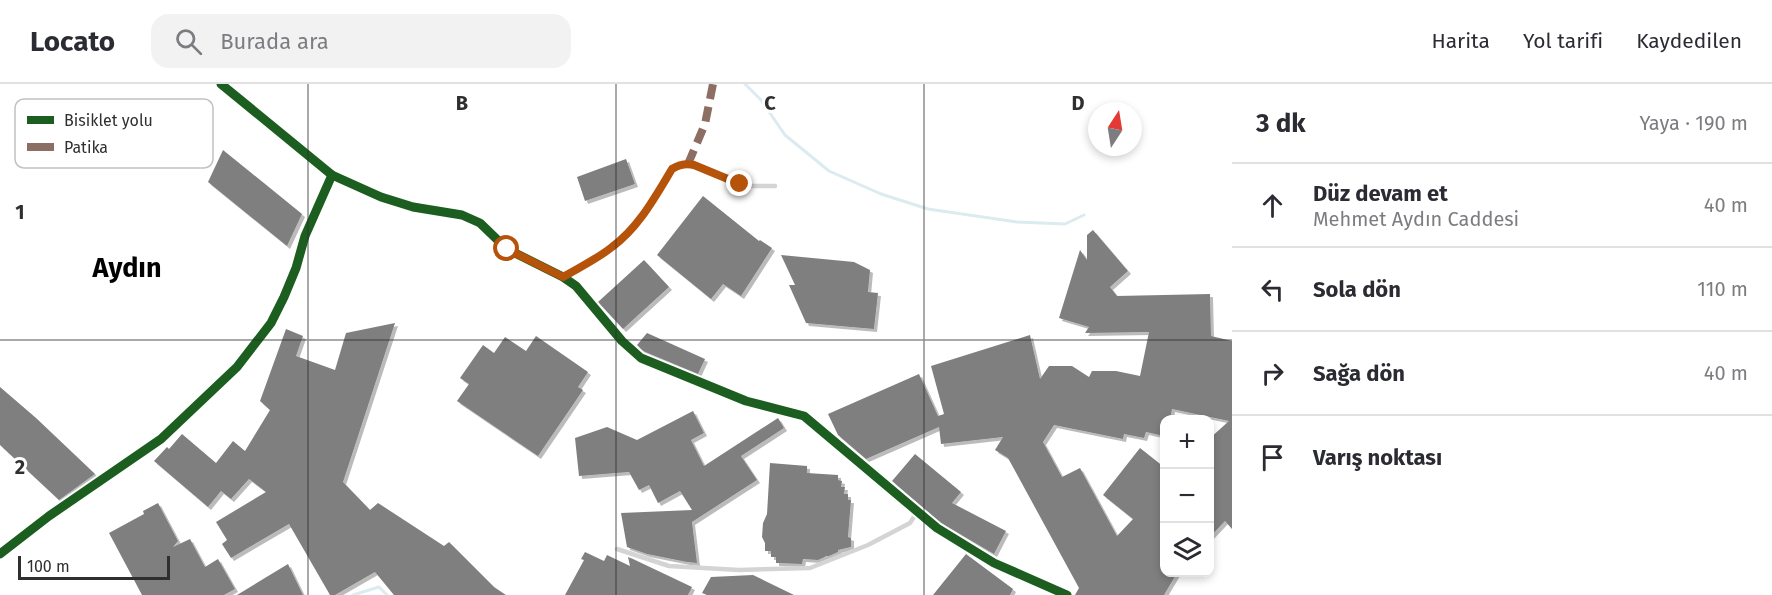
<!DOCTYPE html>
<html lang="tr">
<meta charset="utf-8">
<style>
body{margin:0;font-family:"Fira Sans",sans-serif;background:#f2f2f3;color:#2b2b33}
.controls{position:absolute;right:18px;bottom:18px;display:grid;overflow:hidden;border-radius:12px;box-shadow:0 3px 9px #0003}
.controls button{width:54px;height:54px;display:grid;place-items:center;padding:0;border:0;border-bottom:2px solid #e1e1e2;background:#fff;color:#2b2b33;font:30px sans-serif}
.compass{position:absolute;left:1088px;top:18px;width:54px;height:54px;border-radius:50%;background:#fff;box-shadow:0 3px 9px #0003;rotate:12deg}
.scale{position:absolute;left:18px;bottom:15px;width:152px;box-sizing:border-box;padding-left:6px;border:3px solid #2f2f2f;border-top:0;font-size:16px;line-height:21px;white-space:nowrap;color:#2f2f2f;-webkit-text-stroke:4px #fff;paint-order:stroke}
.stop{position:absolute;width:18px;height:18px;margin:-14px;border:4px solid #b45309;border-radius:50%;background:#fff}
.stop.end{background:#b45309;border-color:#fff;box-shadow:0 2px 6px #0008}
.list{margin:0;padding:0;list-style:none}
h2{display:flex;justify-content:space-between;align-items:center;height:78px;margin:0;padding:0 24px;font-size:26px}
h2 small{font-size:20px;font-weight:400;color:#7c7c81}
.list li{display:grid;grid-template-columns:39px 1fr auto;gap:18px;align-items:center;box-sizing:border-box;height:84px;padding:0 24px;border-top:2px solid #e1e1e2}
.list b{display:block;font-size:22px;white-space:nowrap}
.list p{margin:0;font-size:20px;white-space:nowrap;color:#7c7c81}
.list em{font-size:20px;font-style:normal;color:#7c7c81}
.icon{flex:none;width:33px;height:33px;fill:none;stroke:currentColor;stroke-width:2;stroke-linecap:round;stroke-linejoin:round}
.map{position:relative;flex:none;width:1232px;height:511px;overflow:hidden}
header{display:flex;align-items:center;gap:36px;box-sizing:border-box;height:84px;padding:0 30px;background:#fff;border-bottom:2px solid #e1e1e2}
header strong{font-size:28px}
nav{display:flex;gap:33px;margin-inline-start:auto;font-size:21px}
.search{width:420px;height:54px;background:#f2f2f3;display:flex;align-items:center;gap:15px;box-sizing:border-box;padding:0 21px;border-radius:18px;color:#7c7c81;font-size:22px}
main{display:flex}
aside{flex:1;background:#fff}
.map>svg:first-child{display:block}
</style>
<header>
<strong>Locato</strong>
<div class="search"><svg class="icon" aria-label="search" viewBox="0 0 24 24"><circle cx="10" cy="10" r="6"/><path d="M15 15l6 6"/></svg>Burada ara</div>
<nav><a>Harita</a><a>Yol tarifi</a><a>Kaydedilen</a></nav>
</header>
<main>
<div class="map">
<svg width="1232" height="511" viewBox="0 0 1232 511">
<defs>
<filter id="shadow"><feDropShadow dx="3" dy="3" stdDeviation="0" flood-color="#0004"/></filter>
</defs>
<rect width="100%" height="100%" fill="#fff"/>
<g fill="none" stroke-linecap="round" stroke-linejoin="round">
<!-- stream -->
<g stroke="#dbebf0" stroke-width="3">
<path d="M745 0 761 16 785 51 829 87 881 110 928 125 1017 138 1065 140 1084 131"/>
<path d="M353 511 379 503 387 511"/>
</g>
</g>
<!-- building -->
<g fill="#7f7f7f" filter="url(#shadow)">
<path d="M223 66 302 130 287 162 208 98Z"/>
<path d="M626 75 635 100 585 117 577 93Z"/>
<path d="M703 112 759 157 760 156 772 164 741 212 723 200 711 215 657 171Z"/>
<path d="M1093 146 1128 187 1110 203 1117 212 1210 210 1211 252 1232 257V445L1225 437 1209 454V355L1229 337 1172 325 1170 336H1164V352L1146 348 1144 354 1124 350 1123 355 1054 341 1043 358 1062 393 1080 384 1117 452 1133 435 1103 411 1140 364 1164 383V489H1177L1164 511H1075L1079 504 1008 374 995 366 1003 353 941 360 939 343 866 375 838 351 828 330 919 290 938 332 944 330 931 282 1030 251 1040 295 1049 282H1072L1089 293 1092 287H1116L1140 292 1149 248 1085 249 1089 243 1059 234 1080 166 1087 176V151Z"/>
<path d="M781 171 854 178 870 186 868 208 878 209 874 245 806 239 789 201H795Z"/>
<path d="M644 176 669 203 623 245 598 218Z"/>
<path d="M395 239 343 398 370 426 378 419 444 462 449 458 494 503 506 511H394L375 488 335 511H330L289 440 231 474 222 460 227 456 216 438 266 408 249 395 231 415 221 407 208 423 154 377 167 363 169 365 182 350 216 379 233 357 245 367 270 326 260 317 286 245 303 252 296 272 335 286 346 249Z"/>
<path d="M647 249 705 275 698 290 643 267 637 261Z"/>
<path d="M536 252 588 288 578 303 583 306 538 372 457 317 469 300 460 294 483 261 494 269 505 253 526 267Z"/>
<path d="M0 303 36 334 95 390 59 416 0 361Z"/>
<path d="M693 327 704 349 691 356 704 382 778 334 784 344 741 372 757 396 692 438 697 479 687 478 647 470 627 463 621 429 692 426 680 407 658 419 649 401 639 406 629 388 579 392 575 354 607 343 637 356Z"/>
<path d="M915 370 961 408 952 419 1006 447 994 470 941 439 892 397Z"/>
<path d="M770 379 807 382V389L838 391V396L842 397 841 403H845L844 410H848V416H851L848 453 851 454V463L838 466V468L829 472H825V473L818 476 803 475 802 480 776 479V473H771V467H765V459L762 453 763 439 767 430Z"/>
<path d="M158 419 178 457 173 463 190 455 205 483 218 475 235 505 224 511H142L109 449 144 430 143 427Z"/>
<path d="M585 468 604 477 607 471 630 482 628 473 633 475 692 503 688 511H565L584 476 581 475Z"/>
<path d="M966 470 1013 505 1010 511H933Z"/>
<path d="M288 480 303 511H237Z"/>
<path d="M753 491 794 511H707L702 509 711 493Z"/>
</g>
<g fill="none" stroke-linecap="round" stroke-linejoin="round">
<!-- lane -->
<g stroke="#d4d4d4" stroke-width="4.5">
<path d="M564 192C580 183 598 175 613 163 639 142 655 113 672 85 680 80 686 79 694 81L747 102H775"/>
<path d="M617 465 669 482 739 486 810 484 868 461 910 439 917 428"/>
</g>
<!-- street -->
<g stroke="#d4d4d4" stroke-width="9">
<path d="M221 0 332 91 381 113 413 123 462 131 480 139 507 165 563 193 576 202 622 257 641 274 746 317 804 332 937 444 994 479 1067 511"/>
<path d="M0 470 49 432 161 355 237 283 271 239 284 213 296 184 305 152 332 91"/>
</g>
<!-- quiet -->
<path stroke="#8d6e63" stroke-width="8" stroke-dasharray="15 8" stroke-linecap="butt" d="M688 80 705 40 713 0"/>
<!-- cycleway casing -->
<g stroke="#fff" stroke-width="13">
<g id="cycleway">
<path d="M221 0 332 91 381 113 413 123 462 131 480 139 507 165 563 193 576 202 622 257 641 274 746 317 804 332 937 444 994 479 1067 511"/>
<path d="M0 470 49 432 161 355 237 283 271 239 284 213 296 184 305 152 332 91"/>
</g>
</g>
<!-- cycleway -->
<use href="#cycleway" stroke="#1b5e20" stroke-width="9"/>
</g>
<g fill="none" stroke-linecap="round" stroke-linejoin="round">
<!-- route -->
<path stroke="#b45309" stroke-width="8" d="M507 165 563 193C580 183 597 175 612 163 639 143 655 113 672 85 680 80 686 79 694 81L740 100"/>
</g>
<!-- grid -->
<path fill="none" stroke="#2f2f2f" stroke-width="1.5" stroke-opacity="0.55" d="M308 0V511M616 0V511M924 0V511M0 256H1232"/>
<g text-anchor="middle" stroke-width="6" stroke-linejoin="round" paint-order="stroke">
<!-- district labels -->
<g font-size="27" font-weight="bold" fill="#000" stroke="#fff">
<text x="127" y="193">Aydın</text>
</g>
</g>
<!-- legend -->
<rect x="15" y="15" width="198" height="69" rx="9" fill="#fff" stroke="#c1c1c1" stroke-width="1.5"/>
<rect x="27" y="32" width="27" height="8" fill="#1b5e20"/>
<rect x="27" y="59" width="27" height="8" fill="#8d6e63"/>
<g font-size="16" fill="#2f2f2f">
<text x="64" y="42">Bisiklet yolu</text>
<text x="64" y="69">Patika</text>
</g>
<g font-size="20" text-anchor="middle" font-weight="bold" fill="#2f2f2f" stroke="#fff" stroke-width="6" stroke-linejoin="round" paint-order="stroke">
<text x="462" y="26">B</text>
<text x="770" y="26">C</text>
<text x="1078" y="26">D</text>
<text x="20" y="135">1</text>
<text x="20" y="390">2</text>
</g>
</svg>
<div class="controls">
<button>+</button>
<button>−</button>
<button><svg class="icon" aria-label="layers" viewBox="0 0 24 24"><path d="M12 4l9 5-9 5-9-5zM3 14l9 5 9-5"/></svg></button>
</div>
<svg class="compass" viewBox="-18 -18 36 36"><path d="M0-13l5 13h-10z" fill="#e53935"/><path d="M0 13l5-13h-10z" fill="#7c7c81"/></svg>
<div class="scale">100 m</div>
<div class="stop" style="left:507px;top:165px"></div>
<div class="stop end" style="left:740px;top:100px"></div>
</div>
<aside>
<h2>3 dk<small>Yaya · 190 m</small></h2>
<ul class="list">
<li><svg class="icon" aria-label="ahead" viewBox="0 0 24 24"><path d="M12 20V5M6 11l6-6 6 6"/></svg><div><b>Düz devam et</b><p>Mehmet Aydın Caddesi</p></div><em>40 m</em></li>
<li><svg class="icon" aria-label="left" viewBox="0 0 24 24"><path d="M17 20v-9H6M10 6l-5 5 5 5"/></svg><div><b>Sola dön</b></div><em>110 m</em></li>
<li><svg class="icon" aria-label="right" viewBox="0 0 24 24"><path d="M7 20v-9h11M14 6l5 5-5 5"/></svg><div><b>Sağa dön</b></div><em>40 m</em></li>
<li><svg class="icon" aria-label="arrive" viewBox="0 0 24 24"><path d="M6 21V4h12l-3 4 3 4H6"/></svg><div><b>Varış noktası</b></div></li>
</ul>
</aside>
</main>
